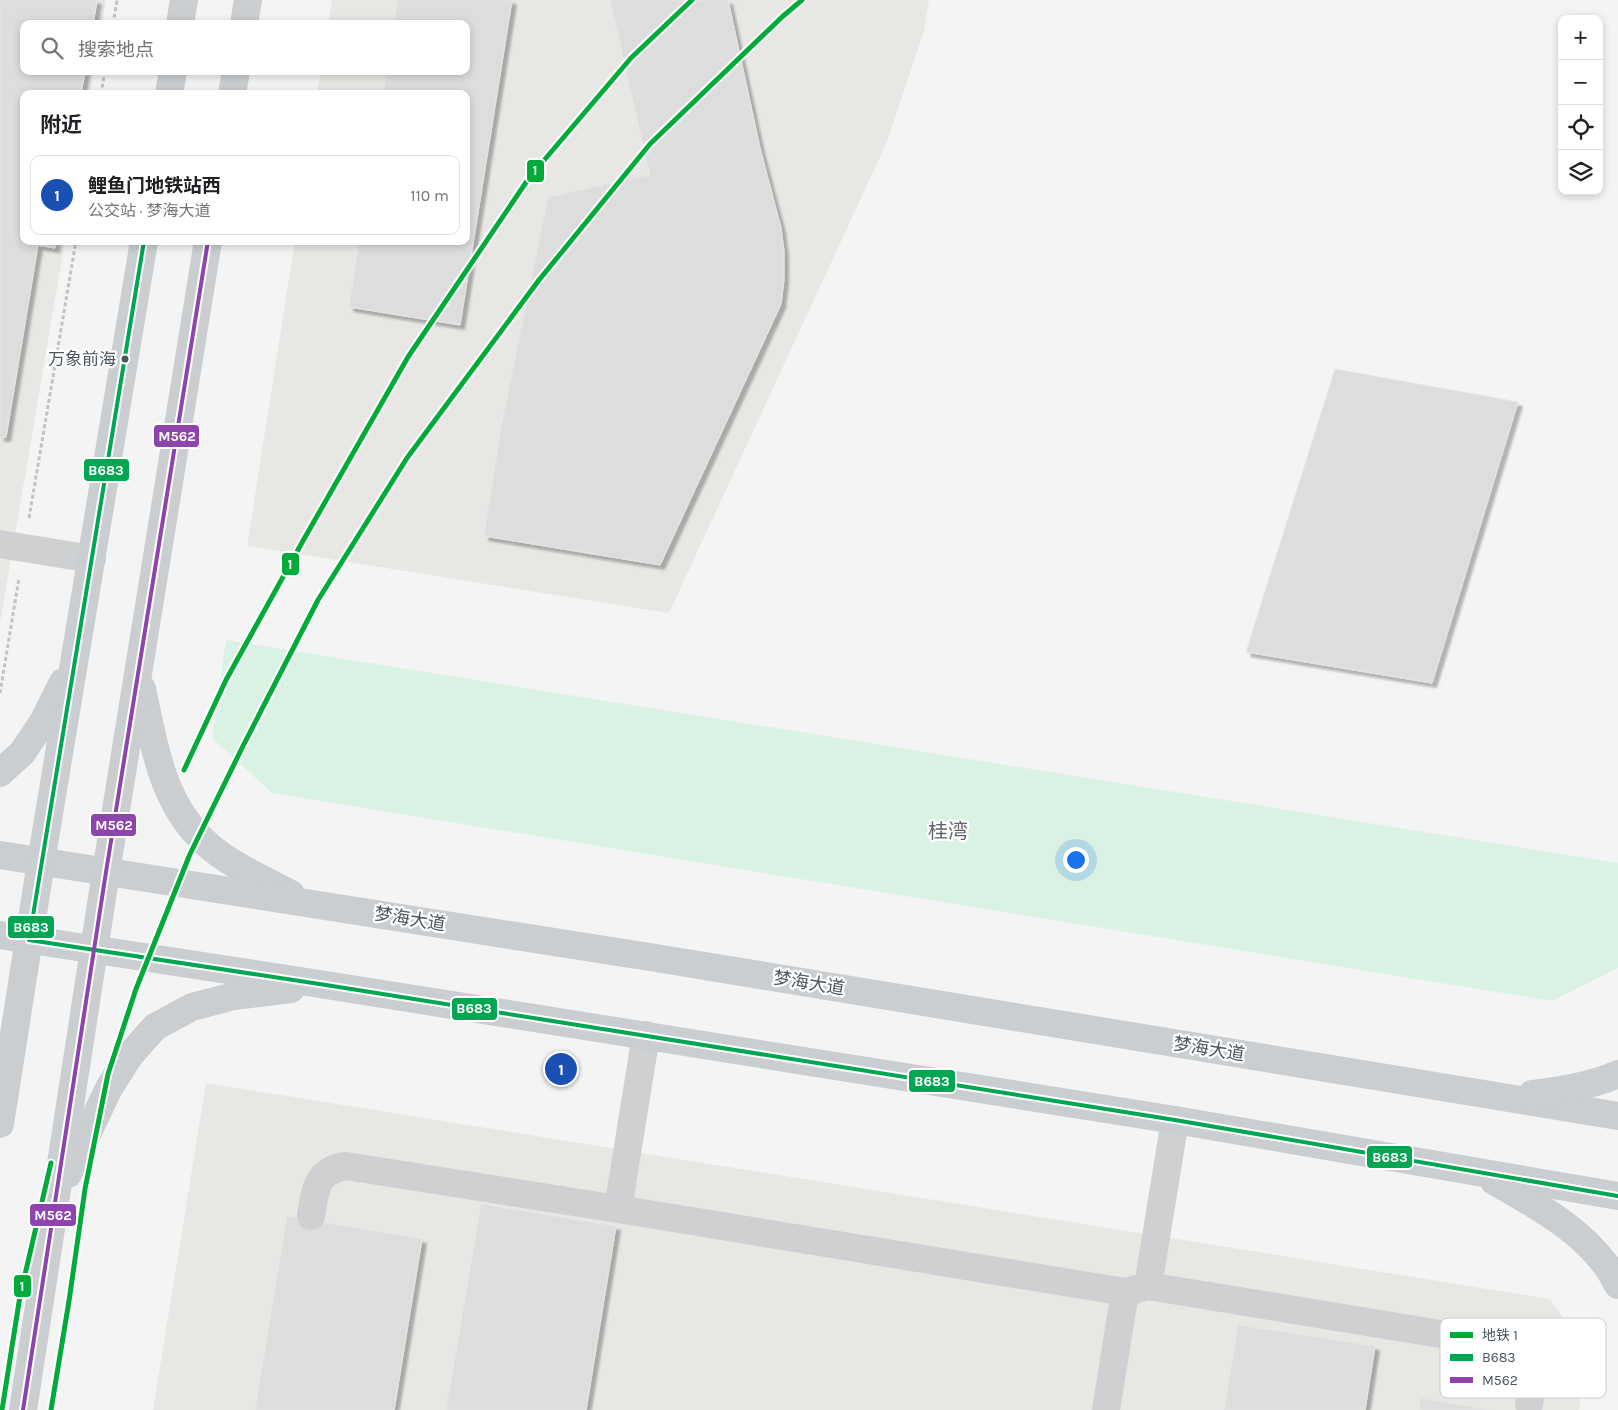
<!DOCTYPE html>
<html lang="zh">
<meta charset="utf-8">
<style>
body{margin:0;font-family:Karla,"Noto Sans SC",sans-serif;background:#f6f6f6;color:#202124}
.controls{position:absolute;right:15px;top:15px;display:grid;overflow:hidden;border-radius:10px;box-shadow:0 2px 8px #0003}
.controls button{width:45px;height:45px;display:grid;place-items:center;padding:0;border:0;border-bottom:1px solid #e0e0e0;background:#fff;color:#202124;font:25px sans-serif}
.you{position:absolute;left:1075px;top:859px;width:18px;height:18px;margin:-12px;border:4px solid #fff;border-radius:50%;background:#1a73e8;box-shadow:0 0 0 8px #1a73e833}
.badge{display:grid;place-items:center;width:32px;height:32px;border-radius:50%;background:#868d94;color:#fff;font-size:16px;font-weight:700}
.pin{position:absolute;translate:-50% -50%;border:2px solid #fff;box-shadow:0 1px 5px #0006}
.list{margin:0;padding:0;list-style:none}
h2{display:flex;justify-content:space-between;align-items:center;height:65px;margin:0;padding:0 20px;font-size:21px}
h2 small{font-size:16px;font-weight:400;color:#757577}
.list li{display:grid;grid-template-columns:32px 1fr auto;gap:15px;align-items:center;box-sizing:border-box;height:80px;margin:0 10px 10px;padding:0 10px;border:1px solid #e0e0e0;border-radius:10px}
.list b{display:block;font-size:19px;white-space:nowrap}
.list p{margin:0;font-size:16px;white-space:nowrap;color:#757577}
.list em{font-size:16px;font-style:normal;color:#757577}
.icon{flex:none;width:28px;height:28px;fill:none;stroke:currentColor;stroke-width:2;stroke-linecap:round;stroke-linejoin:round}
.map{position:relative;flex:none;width:1618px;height:1410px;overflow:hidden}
.search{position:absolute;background:#fff;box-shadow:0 2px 8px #0003;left:20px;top:20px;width:450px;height:55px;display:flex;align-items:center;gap:12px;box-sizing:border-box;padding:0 18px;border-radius:10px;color:#757577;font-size:19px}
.panel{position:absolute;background:#fff;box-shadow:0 2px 8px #0003;left:20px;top:90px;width:450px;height:155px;border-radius:10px}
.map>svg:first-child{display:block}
</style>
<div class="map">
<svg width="1618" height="1410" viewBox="0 0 1618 1410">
<defs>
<filter id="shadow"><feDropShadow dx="4.5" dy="4.5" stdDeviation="1" flood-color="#0004"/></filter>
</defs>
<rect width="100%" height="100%" fill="#f4f4f4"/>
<!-- commercial -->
<g fill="#e8e7e3">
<path d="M0 0H106L102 24H24V71H94L90 94H24V241H65L0 623Z"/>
<path d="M332 0H929L924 31 887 142 669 613 247 546 295 241H466V94H317L321 71H466V24H328Z"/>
<path d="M206 1083 1550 1299 1588 1353 1579 1410H153Z"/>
</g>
<!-- green -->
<path fill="#d9f2e3" d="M226 640 1618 863V968L1552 1001 272 793 212 738Z"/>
<!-- building -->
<g fill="#ddddde" stroke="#e5e6e7" filter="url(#shadow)">
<path d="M0 0H97L93 24H24V71H85L81 94H24V241H56L55 248 0 239Z"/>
<path d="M0 0H97L93 24H24V71H85L81 94H24V241H56L55 248 38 245 6 437H0Z"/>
<path d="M398 0H512L460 325 349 307 359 241H466V94H383L387 71H466V24H394Z"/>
<path d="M610 0H728L760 148 781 228 784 252V279L781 304 660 565 484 536 501 428 548 197 650 175Z"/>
<path d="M1335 369 1518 402 1432 683 1246 652Z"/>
<path d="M481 1204 616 1226 586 1410H446Z"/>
<path d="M287 1216 422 1239 394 1410H255Z"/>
<path d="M1238 1325 1375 1346 1365 1410H1224Z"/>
<path d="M1421 1398 1491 1410H1419Z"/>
</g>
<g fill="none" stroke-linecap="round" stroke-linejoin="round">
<!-- path -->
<g stroke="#bcc7c4" stroke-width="3" stroke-dasharray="4 2.5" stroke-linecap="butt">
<path d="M113 24 117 0"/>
<path d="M101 94 105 71"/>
<path d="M29 518 76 241"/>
<path d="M0 693 19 578"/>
</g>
<!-- minor -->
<g stroke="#ced0d2" stroke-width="28">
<path d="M0 544 92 559"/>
<path d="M618 1209 646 1035"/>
<path d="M311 1216C315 1191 316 1170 346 1166L618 1209 1125 1292 1148 1286 1513 1346C1542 1358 1533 1380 1529 1404"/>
<path d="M1148 1286 1175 1120"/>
<path d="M1106 1410 1125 1292"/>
</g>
<!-- major -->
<g stroke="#caced1" stroke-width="28">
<path d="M180 24 184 0"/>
<path d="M244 24 248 0"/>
<path d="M169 94 173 71"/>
<path d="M232 94 236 71"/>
<path d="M142 689C154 745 162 805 208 845 232 866 263 879 291 894"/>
<path d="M0 773 22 753 43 722 63 682"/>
<path d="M0 855 656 958 1618 1116"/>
<path d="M0 935 326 985 1175 1120 1618 1196"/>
<path d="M1532 1094C1561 1090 1591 1086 1618 1074"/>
<path d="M0 1124 41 862 144 241"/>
<path d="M68 1174 109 1088 130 1055 155 1027 192 1007 234 996 291 989"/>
<path d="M1494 1181C1534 1204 1578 1227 1606 1265 1611 1271 1614 1279 1618 1285"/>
<path d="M23 1410 106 872 208 241"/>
</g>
<!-- bus-1 casing -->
<g stroke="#fff" stroke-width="8">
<path id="bus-1" d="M144 241 29 940 326 985 1175 1120 1618 1196"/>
</g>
<!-- bus-2 casing -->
<g stroke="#fff" stroke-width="8">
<path id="bus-2" d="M23 1410 106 872 208 241"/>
</g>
<!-- bus-1 -->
<use href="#bus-1" stroke="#00a651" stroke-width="4"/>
<!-- bus-2 -->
<use href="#bus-2" stroke="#8e44ad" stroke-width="4"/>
<!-- metro-1 casing -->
<g stroke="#fff" stroke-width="9">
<g id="metro-1">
<path d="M184 770 226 680 304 539 408 357 529 178 631 58 692 0"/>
<path d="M2 1410 20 1296 51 1163"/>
<path d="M51 1410 69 1301 85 1189 108 1074 136 989 190 854 243 746 318 600 407 458 539 280 650 144 782 17 802 0"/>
</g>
</g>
<!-- metro-1 -->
<use href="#metro-1" stroke="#00ab39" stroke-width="5"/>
</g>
<!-- markers -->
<circle fill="#4a5661" stroke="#fff" stroke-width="2" cx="125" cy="359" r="4.5"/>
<g text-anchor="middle" stroke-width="4.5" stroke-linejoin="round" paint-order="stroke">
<!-- bus labels -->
<g font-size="17" fill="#4a5661" stroke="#fff" text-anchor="end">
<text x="116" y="365">万象前海</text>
</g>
<!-- street labels -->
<g font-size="18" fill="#4a5661" stroke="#fff">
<text transform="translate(410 919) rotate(9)" y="6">梦海大道</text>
<text transform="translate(809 983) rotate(9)" y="6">梦海大道</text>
<text transform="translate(1209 1049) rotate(9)" y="6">梦海大道</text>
</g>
<!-- quarter labels -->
<g font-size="20" fill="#5f6368" stroke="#fff">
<text x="948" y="838">桂湾</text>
</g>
</g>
<!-- legend -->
<rect x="1440" y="1318" width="166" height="80" rx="8" fill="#fff" stroke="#c9ccd0" stroke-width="1"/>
<rect x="1450" y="1332" width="23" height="6" fill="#00ab39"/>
<rect x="1450" y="1354" width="23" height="7" fill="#00a651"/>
<rect x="1450" y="1377" width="23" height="6" fill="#8e44ad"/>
<g font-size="14" fill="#4a5661">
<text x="1482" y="1340">地铁 1</text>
<text x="1482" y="1362">B683</text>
<text x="1482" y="1385">M562</text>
</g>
<g stroke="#fff" stroke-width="2">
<rect x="526" y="159" width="19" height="24" rx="5" fill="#00ab39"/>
<rect x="153" y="424" width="47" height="24" rx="5" fill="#8e44ad"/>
<rect x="83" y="458" width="47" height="24" rx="5" fill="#00a651"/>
<rect x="281" y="552" width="19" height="24" rx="5" fill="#00ab39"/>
<rect x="90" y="813" width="47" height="24" rx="5" fill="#8e44ad"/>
<rect x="7" y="915" width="48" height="24" rx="5" fill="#00a651"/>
<rect x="451" y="997" width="47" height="24" rx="5" fill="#00a651"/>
<rect x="908" y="1069" width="48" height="24" rx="5" fill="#00a651"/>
<rect x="1366" y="1145" width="47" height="24" rx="5" fill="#00a651"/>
<rect x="29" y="1203" width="48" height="24" rx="5" fill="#8e44ad"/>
<rect x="13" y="1274" width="19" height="24" rx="5" fill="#00ab39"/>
</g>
<g font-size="14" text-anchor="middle" font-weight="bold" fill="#fff">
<text x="535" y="175">1</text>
<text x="177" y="441">M562</text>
<text x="106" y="475">B683</text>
<text x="290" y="569">1</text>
<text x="114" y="830">M562</text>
<text x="31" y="932">B683</text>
<text x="474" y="1013">B683</text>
<text x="932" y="1086">B683</text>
<text x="1390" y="1162">B683</text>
<text x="53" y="1220">M562</text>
<text x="22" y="1291">1</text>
</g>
</svg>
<div class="controls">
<button>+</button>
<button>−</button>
<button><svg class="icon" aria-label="locate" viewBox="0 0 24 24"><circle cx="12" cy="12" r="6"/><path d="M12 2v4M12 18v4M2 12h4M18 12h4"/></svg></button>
<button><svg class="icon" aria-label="layers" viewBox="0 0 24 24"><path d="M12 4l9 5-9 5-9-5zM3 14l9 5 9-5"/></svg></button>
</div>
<div class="you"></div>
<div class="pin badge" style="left:561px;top:1069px;background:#1a4fb4">1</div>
<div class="search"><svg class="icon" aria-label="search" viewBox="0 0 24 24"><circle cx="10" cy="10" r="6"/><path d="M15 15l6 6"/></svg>搜索地点</div>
<section class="panel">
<h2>附近<small></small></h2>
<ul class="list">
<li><span class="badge" style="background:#1a4fb4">1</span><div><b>鲤鱼门地铁站西</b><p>公交站 · 梦海大道</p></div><em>110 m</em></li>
</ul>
</section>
</div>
